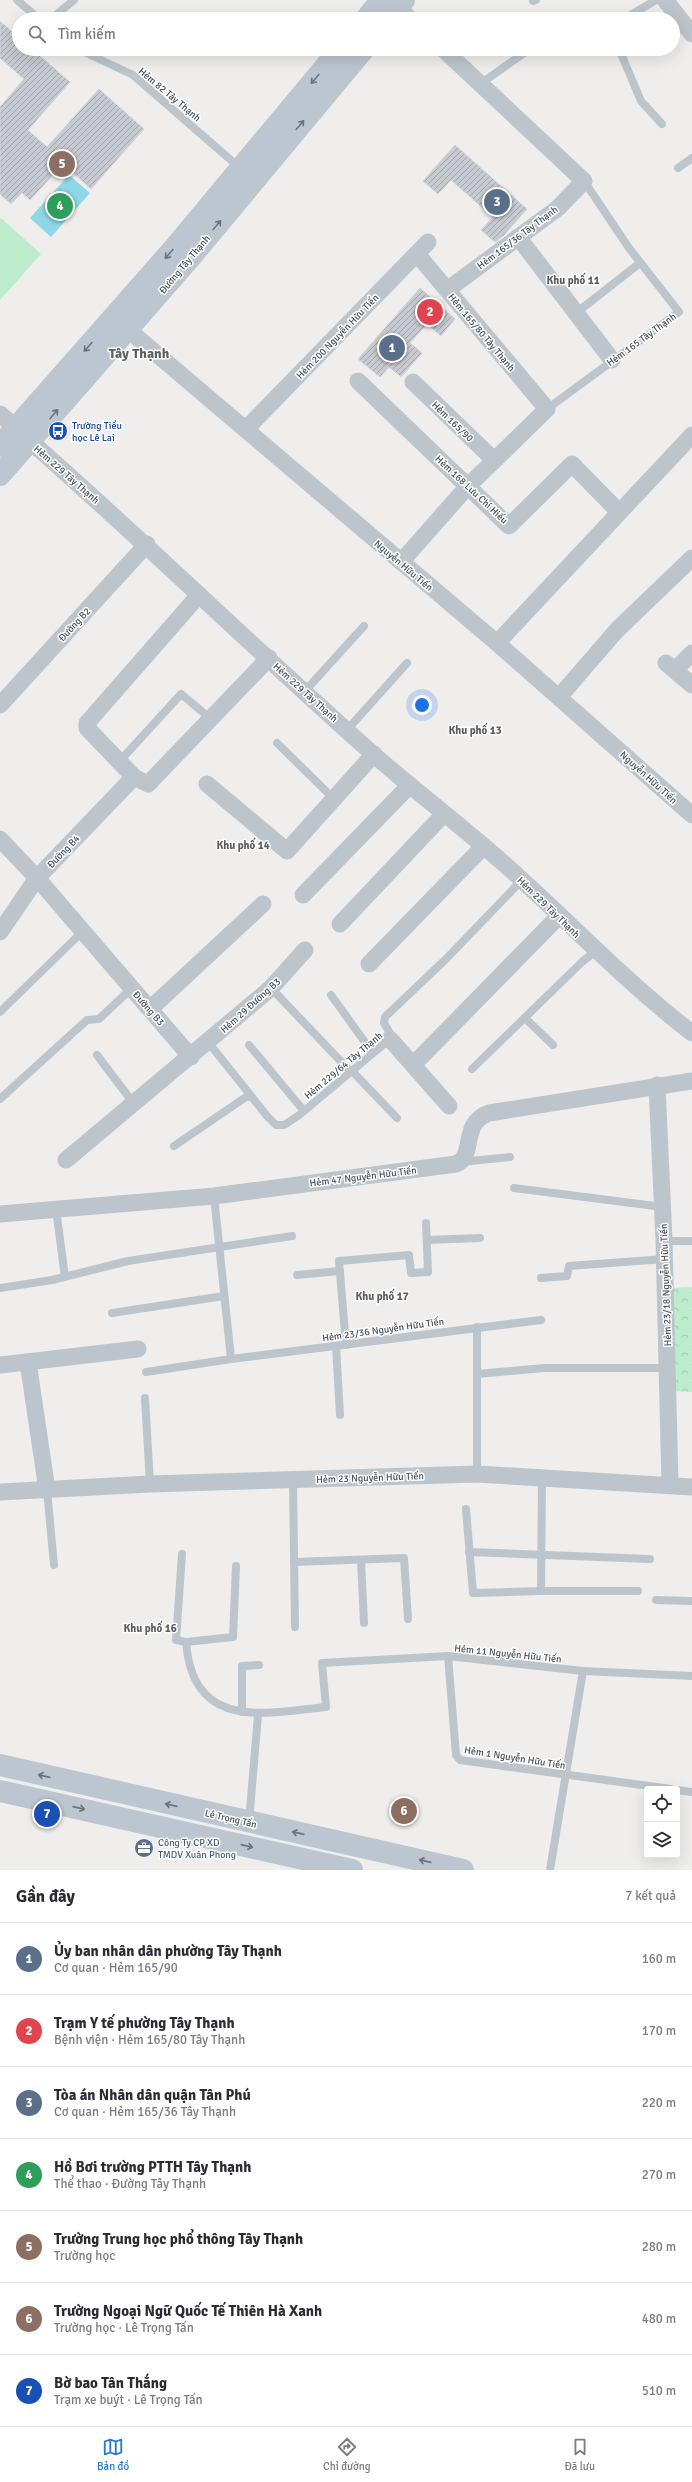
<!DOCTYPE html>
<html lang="vi">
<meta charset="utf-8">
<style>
body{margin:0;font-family:Signika,sans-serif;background:#f7f7f7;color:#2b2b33}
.controls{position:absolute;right:12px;bottom:12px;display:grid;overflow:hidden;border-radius:4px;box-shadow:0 4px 16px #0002}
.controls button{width:36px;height:36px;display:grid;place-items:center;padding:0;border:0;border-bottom:1px solid #e1e1e2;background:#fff;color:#2b2b33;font:20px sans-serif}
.you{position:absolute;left:422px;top:705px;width:14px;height:14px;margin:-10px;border:3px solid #fff;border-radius:50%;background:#1a73e8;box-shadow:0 0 0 6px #1a73e833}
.badge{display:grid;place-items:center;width:26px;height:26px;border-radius:50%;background:#2378d4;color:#fff;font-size:13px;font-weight:700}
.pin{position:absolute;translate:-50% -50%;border:2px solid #fff;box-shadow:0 1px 4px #0006}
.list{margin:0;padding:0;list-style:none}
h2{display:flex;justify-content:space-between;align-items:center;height:52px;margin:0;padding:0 16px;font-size:17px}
h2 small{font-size:13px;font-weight:400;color:#7c7c81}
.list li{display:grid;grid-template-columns:26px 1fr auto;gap:12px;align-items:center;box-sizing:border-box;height:72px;padding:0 16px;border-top:1px solid #e1e1e2}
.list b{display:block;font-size:15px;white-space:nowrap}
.list p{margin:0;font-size:13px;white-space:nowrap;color:#7c7c81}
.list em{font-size:13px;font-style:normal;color:#7c7c81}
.icon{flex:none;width:22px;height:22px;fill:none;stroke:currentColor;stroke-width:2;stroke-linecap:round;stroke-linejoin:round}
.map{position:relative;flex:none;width:692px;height:1870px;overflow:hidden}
.search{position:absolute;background:#fff;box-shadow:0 4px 16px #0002;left:12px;right:12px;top:12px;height:44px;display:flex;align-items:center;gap:10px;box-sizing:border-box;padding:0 14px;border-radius:22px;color:#7c7c81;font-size:15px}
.sheet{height:556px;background:#fff}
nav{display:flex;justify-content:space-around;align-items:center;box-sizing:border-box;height:56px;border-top:1px solid #e1e1e2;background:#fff;font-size:11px;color:#7c7c81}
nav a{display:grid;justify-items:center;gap:2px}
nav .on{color:#2378d4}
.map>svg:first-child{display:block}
</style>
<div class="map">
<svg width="692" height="1870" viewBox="0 0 692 1870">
<defs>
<pattern id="forest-crowns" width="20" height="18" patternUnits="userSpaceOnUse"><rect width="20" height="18" fill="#bdeccd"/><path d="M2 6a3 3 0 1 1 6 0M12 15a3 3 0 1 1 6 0" fill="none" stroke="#a4ccb2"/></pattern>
<pattern id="building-hatch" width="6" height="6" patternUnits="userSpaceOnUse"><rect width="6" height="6" fill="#c7cad0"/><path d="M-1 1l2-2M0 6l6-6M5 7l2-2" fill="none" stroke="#a3a6ac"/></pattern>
</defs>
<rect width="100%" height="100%" fill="#f0eded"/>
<!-- forest -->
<path fill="url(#forest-crowns)" d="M692 1287V1392L673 1391 670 1288Z"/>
<!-- pitch -->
<path fill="#bdeccd" d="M1 218 41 254 0 300V219Z"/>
<!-- water -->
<path fill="#8dd7e6" d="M69 175 90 193 51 237 30 218Z"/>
<!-- building -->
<g fill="url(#building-hatch)" stroke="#d1d4d9">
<path d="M0 21 19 38V49H32L70 82 28 130 47 147 99 89 144 129 91 189 63 164 30 200 22 193 11 204 0 194V107L24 79 0 58Z"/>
<path d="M455 145 527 209 504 235 495 242 481 230 493 217 451 180 438 194 423 181Z"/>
<path d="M420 288 455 319 441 336 427 324 410 343 422 353 401 377 389 367 380 377 358 359Z"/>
</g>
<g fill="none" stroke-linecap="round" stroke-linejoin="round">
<!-- lane -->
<g stroke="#bcc5cc" stroke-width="8">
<path d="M17 0 39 19"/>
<path d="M533 1 536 0"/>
<path d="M51 19 74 0"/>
<path d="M624 19 656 0"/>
<path d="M78 49 133 75 240 168"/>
<path d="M619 49 641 101 662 124"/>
<path d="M480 84 530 49"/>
<path d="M678 168 692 158"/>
<path d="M576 313 640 263"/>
<path d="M547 409 679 312 629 248 584 181"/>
<path d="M305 691 364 626"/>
<path d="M347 730 407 663"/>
<path d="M277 743 333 798"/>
<path d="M119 762 181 694 211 719"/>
<path d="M271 988 350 1071"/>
<path d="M331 995 372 1052"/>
<path d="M0 1012 83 931"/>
<path d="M525 1018 553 1045"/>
<path d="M208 1042 267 1116 276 1125H284L298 1116 390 1039 391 1035 384 1023 385 1017 446 959 522 880"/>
<path d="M249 1045 304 1111"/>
<path d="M97 1055 134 1104"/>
<path d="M472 1069 583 961 596 951"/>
<path d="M351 1070 397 1118"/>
<path d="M0 1099 87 1020 99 1019 132 988"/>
<path d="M174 1146 246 1097H251"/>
<path d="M461 1162 510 1157"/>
<path d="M514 1188 663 1207"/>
<path d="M214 1196 231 1359"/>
<path d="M56 1209 65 1277"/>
<path d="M427 1240 480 1238"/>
<path d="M664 1241H692"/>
<path d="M297 1275 340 1271"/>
<path d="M541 1278 567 1276 569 1266 665 1259"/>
<path d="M0 1288 52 1280 128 1261 292 1236"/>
<path d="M112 1313 224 1296"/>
<path d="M346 1345 339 1261 409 1255 411 1273 428 1272 426 1223"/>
<path d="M336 1346 340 1415"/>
<path d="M146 1372 231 1359 541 1320"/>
<path d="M477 1374 544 1368H668"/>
<path d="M145 1398 150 1484"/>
<path d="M477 1474V1327"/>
<path d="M293 1479 295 1627"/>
<path d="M47 1490 54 1565"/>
<path d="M466 1509 473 1593 541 1591 542 1477"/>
<path d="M469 1552 650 1559"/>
<path d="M182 1554 176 1640 186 1642C193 1730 262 1714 326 1707L322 1663 448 1656 583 1671 692 1676"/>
<path d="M361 1560 364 1623"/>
<path d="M294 1562 404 1558 408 1619"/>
<path d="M541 1591H638"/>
<path d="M656 1600 692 1601"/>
<path d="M186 1642 233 1637 236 1566"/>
<path d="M448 1656 456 1755 460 1760 671 1789"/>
<path d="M242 1712V1666L259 1665"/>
<path d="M677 1790 692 1792"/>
<path d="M249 1822 258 1715"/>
<path d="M550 1870 583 1671"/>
</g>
<!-- street -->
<g stroke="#bcc5cc" stroke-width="17">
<path d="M390 0 410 19"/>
<path d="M665 0 692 34"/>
<path d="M443 49 584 181 558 208 447 290"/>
<path d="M518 237 612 360"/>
<path d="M119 322 497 643 692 815"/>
<path d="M358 381 509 526 572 464 619 512"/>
<path d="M413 382 494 460"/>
<path d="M0 414 16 428"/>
<path d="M246 429 428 242"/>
<path d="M30 441C146 543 257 651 373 754 422 797 475 836 523 881 579 932 632 987 692 1033"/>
<path d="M401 562 468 486 547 409 417 254"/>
<path d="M199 595 87 723V728L134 777 148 784 269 658"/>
<path d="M497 643 692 435"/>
<path d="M666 663 692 685"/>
<path d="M676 669 692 653"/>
<path d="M559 697 617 630 692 558"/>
<path d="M0 705 147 544"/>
<path d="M207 784 287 851 374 754"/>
<path d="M0 839 37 878 191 1057"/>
<path d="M303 895 410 785"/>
<path d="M340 924 444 814"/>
<path d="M0 932 37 878 134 777"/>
<path d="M369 964 483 847"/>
<path d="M150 1009 263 904"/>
<path d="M390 1039 449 1106"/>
<path d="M413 1065 559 916"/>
<path d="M657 1085 664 1241 670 1485"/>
<path d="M66 1160 271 988 305 950"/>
<path d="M0 1214 214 1196 456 1164C476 1156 460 1123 489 1113L692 1081"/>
<path d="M28 1362 47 1490"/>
<path d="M0 1365 138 1349"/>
<path d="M0 1492 150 1484 477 1474 692 1487"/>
</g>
<!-- secondary -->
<g stroke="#bcc6d0" stroke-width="22">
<path d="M366 19 381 0"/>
<path d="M389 19 404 0"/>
<path d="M0 446 175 247 340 49"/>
<path d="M0 475 190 258 364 49"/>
<path d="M0 1765 463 1870"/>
<path d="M0 1791 352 1870"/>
</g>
</g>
<!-- one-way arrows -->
<defs><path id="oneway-shaft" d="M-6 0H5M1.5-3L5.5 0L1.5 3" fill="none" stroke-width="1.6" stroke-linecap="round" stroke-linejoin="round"/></defs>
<g stroke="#6a747d">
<use href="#oneway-shaft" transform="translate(315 79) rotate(130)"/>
<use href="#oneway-shaft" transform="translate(300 125) rotate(-50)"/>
<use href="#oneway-shaft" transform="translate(217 225) rotate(-50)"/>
<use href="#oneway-shaft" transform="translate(169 254) rotate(131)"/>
<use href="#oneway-shaft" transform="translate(88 347) rotate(132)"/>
<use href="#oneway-shaft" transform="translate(54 414) rotate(-49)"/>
<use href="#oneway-shaft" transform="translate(44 1776) rotate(-167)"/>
<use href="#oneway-shaft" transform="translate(171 1805) rotate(-167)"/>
<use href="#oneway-shaft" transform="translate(79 1808) rotate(13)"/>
<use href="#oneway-shaft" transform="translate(298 1833) rotate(-167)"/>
<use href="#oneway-shaft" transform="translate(247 1846) rotate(13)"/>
<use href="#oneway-shaft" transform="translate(425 1861) rotate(-167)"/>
</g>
<!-- icons -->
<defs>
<g id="bus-disc" transform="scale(1)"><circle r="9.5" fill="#1a4fb4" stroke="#fff"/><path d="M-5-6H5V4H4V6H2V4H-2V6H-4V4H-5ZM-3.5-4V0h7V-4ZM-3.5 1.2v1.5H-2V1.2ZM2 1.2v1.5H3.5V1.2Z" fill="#fff"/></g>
<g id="office-disc" transform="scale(1)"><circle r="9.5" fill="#5c6f8a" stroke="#fff"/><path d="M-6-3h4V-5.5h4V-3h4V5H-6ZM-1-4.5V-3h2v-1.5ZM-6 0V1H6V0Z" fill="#fff"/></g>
</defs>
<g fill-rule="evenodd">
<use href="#bus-disc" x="58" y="431"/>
<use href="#office-disc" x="144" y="1848"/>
</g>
<g text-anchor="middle" stroke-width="3" stroke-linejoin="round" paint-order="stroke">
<!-- street labels -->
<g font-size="10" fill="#475159" stroke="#fff">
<text transform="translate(170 94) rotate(40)" y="4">Hẻm 82 Tây Thạnh</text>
<text transform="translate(517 237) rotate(-37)" y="4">Hẻm 165/36 Tây Thạnh</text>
<text transform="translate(184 264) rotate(-50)" y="4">Đường Tây Thạnh</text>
<text transform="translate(482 332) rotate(50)" y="4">Hẻm 165/80 Tây Thạnh</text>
<text transform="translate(337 336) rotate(-46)" y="4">Hẻm 200 Nguyễn Hữu Tiến</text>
<text transform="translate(641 339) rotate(-36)" y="4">Hẻm 165 Tây Thạnh</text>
<text transform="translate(453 421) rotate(44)" y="4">Hẻm 165/90</text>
<text transform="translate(67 474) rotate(41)" y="4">Hẻm 229 Tây Thạnh</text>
<text transform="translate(472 489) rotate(43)" y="4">Hẻm 168 Lưu Chí Hiếu</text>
<text transform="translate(404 565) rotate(40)" y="4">Nguyễn Hữu Tiến</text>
<text transform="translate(74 624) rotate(-47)" y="4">Đường B2</text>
<text transform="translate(306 692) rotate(42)" y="4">Hẻm 229 Tây Thạnh</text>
<text transform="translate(649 777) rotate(42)" y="4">Nguyễn Hữu Tiến</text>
<text transform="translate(63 851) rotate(-46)" y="4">Đường B4</text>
<text transform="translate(549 907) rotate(44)" y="4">Hẻm 229 Tây Thạnh</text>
<text transform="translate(250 1005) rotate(-42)" y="4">Hẻm 29 Đường B3</text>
<text transform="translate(149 1008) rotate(49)" y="4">Đường B3</text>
<text transform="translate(343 1065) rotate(-40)" y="4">Hẻm 229/64 Tây Thạnh</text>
<text transform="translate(363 1176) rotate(-7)" y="4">Hẻm 47 Nguyễn Hữu Tiến</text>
<text transform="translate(665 1285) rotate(-92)" y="4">Hẻm 23/18 Nguyễn Hữu Tiến</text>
<text transform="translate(383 1329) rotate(-8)" y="4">Hẻm 23/36 Nguyễn Hữu Tiến</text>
<text transform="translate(370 1477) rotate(-2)" y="4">Hẻm 23 Nguyễn Hữu Tiến</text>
<text transform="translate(508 1653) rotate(6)" y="4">Hẻm 11 Nguyễn Hữu Tiến</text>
<text transform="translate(515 1757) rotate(9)" y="4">Hẻm 1 Nguyễn Hữu Tiến</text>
<text transform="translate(231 1818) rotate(13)" y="4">Lê Trọng Tấn</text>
</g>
<!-- transit labels -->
<g font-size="10" fill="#164399" stroke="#fff" text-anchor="start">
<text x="72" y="429">Trường Tiểu<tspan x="72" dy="12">học Lê Lai</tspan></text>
</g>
<!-- service labels -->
<g font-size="10" fill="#4e5e75" stroke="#fff" text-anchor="start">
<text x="158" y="1846">Công Ty CP XD<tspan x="158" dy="12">TMDV Xuân Phong</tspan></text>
</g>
<!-- neighbourhood labels -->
<g font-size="11" font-weight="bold" fill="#5a5e62" stroke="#fff">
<text x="573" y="284">Khu phố 11</text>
<text x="475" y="734">Khu phố 13</text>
<text x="243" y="849">Khu phố 14</text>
<text x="382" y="1300">Khu phố 17</text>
<text x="150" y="1632">Khu phố 16</text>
</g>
<!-- district labels -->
<g font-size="14" font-weight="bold" fill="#5a5e62" stroke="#fff">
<text x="139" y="358">Tây Thạnh</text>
</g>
</g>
</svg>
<div class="controls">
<button><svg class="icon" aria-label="locate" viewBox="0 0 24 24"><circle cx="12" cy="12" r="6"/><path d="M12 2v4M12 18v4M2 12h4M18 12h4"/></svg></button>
<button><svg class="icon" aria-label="layers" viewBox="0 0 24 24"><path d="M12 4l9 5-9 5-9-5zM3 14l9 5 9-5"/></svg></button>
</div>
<div class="you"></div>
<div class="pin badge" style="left:392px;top:348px;background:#5c6f8a">1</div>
<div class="pin badge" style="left:430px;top:312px;background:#e0444e">2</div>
<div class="pin badge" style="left:497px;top:202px;background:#5c6f8a">3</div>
<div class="pin badge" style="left:60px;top:206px;background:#2e9e5b">4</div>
<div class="pin badge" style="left:62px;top:164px;background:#8d6e63">5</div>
<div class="pin badge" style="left:404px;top:1811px;background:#8d6e63">6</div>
<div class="pin badge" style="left:47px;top:1814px;background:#1a4fb4">7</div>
<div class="search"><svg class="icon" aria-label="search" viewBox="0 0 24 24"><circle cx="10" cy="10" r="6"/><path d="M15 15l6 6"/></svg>Tìm kiếm</div>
</div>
<section class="sheet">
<h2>Gần đây<small>7 kết quả</small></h2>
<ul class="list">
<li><span class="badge" style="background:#5c6f8a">1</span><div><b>Ủy ban nhân dân phường Tây Thạnh</b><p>Cơ quan · Hẻm 165/90</p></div><em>160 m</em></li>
<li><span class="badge" style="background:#e0444e">2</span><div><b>Trạm Y tế phường Tây Thạnh</b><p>Bệnh viện · Hẻm 165/80 Tây Thạnh</p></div><em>170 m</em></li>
<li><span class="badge" style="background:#5c6f8a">3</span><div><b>Tòa án Nhân dân quận Tân Phú</b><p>Cơ quan · Hẻm 165/36 Tây Thạnh</p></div><em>220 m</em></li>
<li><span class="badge" style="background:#2e9e5b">4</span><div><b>Hồ Bơi trường PTTH Tây Thạnh</b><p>Thể thao · Đường Tây Thạnh</p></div><em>270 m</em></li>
<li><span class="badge" style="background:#8d6e63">5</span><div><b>Trường Trung học phổ thông Tây Thạnh</b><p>Trường học</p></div><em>280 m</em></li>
<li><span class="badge" style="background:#8d6e63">6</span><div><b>Trường Ngoại Ngữ Quốc Tế Thiên Hà Xanh</b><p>Trường học · Lê Trọng Tấn</p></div><em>480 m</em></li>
<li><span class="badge" style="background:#1a4fb4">7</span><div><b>Bờ bao Tân Thắng</b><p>Trạm xe buýt · Lê Trọng Tấn</p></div><em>510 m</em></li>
</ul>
</section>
<nav>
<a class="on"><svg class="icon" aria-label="map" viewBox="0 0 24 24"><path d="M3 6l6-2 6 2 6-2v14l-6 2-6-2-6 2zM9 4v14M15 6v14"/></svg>Bản đồ</a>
<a><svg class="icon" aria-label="directions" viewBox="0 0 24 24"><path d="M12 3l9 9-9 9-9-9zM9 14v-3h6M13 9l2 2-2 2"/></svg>Chỉ đường</a>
<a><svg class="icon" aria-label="saved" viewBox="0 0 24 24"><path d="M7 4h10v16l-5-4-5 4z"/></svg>Đã lưu</a>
</nav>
